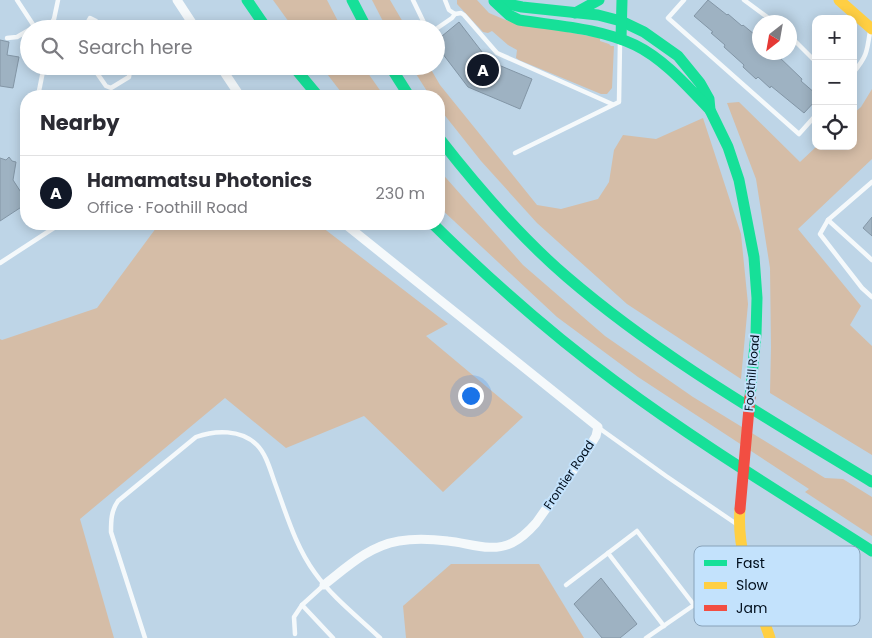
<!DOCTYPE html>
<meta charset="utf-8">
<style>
body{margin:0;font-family:Poppins,sans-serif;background:#f2f2f3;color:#2b2b33}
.controls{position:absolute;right:15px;top:15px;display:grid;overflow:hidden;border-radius:10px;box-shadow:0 2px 12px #0003}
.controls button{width:45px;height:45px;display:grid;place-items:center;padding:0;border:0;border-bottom:1px solid #e1e1e2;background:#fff;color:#2b2b33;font:25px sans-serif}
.compass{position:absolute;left:752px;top:15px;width:45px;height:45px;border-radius:50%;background:#fff;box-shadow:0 2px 12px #0003;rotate:211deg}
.you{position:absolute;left:470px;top:395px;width:18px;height:18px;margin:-12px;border:4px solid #fff;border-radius:50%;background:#1a73e8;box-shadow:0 0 0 8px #1a73e833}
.badge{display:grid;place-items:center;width:32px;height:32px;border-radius:50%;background:#111827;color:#fff;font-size:16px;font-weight:700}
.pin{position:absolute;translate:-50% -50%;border:2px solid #fff;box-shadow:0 1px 5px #0006}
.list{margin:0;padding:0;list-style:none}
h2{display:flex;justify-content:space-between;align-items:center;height:65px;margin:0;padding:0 20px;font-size:21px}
h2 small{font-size:16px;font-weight:400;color:#7c7c81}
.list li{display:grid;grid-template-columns:32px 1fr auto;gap:15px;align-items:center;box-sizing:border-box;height:75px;padding:0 20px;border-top:1px solid #e1e1e2}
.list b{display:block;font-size:19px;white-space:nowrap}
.list p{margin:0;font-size:16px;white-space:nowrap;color:#7c7c81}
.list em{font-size:16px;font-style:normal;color:#7c7c81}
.icon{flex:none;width:28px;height:28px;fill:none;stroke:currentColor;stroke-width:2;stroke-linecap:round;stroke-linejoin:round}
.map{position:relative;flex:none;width:872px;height:638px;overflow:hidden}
.search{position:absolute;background:#fff;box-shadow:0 2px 12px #0003;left:20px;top:20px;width:425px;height:55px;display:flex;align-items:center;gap:12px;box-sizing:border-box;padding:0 18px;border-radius:28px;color:#7c7c81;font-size:19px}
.panel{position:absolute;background:#fff;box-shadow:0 2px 12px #0003;left:20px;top:90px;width:425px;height:140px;border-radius:20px}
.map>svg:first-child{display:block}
</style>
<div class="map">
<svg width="872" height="638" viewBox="0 0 872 638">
<rect width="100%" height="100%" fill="#bed5e7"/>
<!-- green -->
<g fill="#d5bda7">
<path d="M273 0H327L342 29H294Z"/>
<path d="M372 0H390L407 29H387Z"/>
<path d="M457 0H477L489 13 508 21 600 38V41L609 44 611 46H614L612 88 607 94H601L519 60 516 58 517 50 508 45 492 31 488 33 483 32 457 4Z"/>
<path d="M321 66H363L384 96H344Z"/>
<path d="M411 66H429L440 85 537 205 561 209 598 199 609 182 614 150 623 135 656 139 703 118 741 234 748 304 741 379 627 304 537 223 481 161 439 108V96H430Z"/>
<path d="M872 89V159L798 229 861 306 850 325 872 346V455L770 393 771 347 770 268 756 179 727 103 739 102 800 162 817 146H853V114L861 107Z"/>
<path d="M439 170 523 265 605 336 693 397 825 478 843 479 872 497V536L805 492 809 489 638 377 557 317 439 207Z"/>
<path d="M159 224H318L448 324 426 336 523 417 443 492 364 416 286 448 225 398 80 519 114 638H0V339L2 340 97 308Z"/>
<path d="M451 564H539L584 638H406L403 606Z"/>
</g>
<!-- building -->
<g fill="#9eb2c2" stroke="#8396a6">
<path d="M708 0 727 15 728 14 742 26 743 25 760 39V52H777V55L802 79 801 81 816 94V100L804 113 771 86 770 88 758 77 756 79 743 67 744 65 724 47 725 45 711 33 713 32 694 16Z"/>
<path d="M459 22 489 61 532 79 520 109 468 87 436 45V41Z"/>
<path d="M0 40 9 42 7 55 19 57 13 88 0 86Z"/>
<path d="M9 157 12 161 16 162 13 180 26 200V204L0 221V158L6 160Z"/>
<path d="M872 217V236L863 228Z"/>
<path d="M601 578 637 624 620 638H602L574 604Z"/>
</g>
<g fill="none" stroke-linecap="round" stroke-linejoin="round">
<!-- lane -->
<g stroke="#f5f9fb" stroke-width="4.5">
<path d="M17 0 34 26 39 29"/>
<path d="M413 0 427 29"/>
<path d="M445 0 449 10 455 14 461 13 464 15 497 53 612 104"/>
<path d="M684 0 668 18 799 134 816 115"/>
<path d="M744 0 774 22"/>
<path d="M48 29 54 19 58 0"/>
<path d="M84 29 90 18 96 21 102 29"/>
<path d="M436 29 452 18 455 14"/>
<path d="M790 36 816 62"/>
<path d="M7 38 17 37 29 30"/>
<path d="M92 66 106 86 111 88 129 77 130 71 127 66"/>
<path d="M853 73C867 56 867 52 870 31"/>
<path d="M38 96 44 66"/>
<path d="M515 153 619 102 620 42"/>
<path d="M872 182 828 220 820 234 862 288 872 297"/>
<path d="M828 220 872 260"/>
<path d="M0 263 60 224"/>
<path d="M599 428 666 476 738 525"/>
<path d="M608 553 664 626"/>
<path d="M566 585 637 531 694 605 745 568"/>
<path d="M302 605 333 638"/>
<path d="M295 634 294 617 302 605 324 585"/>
<path d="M145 638 111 532C111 521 111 511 118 501L196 437C215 430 241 429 257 445 267 455 271 473 276 486 287 516 296 547 315 573 333 598 358 617 380 638"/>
<path d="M646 638 694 605"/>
</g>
<!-- street -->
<g stroke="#f5f9fb" stroke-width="9">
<path d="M177 0 196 29"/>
<path d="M220 66 240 96"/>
<path d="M324 585C347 567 369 546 399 541 415 538 432 539 448 541 469 543 492 553 512 543 522 538 529 531 536 523L587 451 596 436 598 427 345 224"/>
</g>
<!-- fast -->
<g stroke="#16e098" stroke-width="11">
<path d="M247 0 267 29"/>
<path d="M352 0 367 29"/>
<path d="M494 1 522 7 598 15 621 21 644 32 678 56 700 83 709 99 710 110 728 147 739 180 754 257 757 298 756 334 750 397"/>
<path d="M495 2 509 15 519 20C557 26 599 28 635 45 664 59 688 87 710 110"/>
<path d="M575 13 599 0"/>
<path d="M621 39 622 0"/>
<path d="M293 66 318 96"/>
<path d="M390 66 409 96"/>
<path d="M439 138C478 188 519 236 567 277 660 357 767 418 872 482"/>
<path d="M433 224C491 281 551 334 616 382 698 443 786 496 872 551"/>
</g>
<!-- slow -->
<g stroke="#ffcf43" stroke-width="11">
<path d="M839 0 872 29"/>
<path d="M740 509C736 554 756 597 770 638"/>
</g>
<!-- jam -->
<path stroke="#f24e42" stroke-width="11" d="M740 509 750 397"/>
</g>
<g text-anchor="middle" stroke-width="4" stroke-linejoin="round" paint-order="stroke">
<!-- street labels -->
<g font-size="12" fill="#000e1c" stroke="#c3e2fc">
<text transform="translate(752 373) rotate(-85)" y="4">Foothill Road</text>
<text transform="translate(569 475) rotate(-56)" y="4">Frontier Road</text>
</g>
</g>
<!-- legend -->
<rect x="694" y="546" width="166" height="80" rx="8" fill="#c3e2fc" stroke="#88a2b9" stroke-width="1"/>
<rect x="704" y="560" width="23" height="6" fill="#16e098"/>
<rect x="704" y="582" width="23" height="7" fill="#ffcf43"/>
<rect x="704" y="605" width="23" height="6" fill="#f24e42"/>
<g font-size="14" fill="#000e1c">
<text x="736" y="568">Fast</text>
<text x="736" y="590">Slow</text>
<text x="736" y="613">Jam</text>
</g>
</svg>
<div class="controls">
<button>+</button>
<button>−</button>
<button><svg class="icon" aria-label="locate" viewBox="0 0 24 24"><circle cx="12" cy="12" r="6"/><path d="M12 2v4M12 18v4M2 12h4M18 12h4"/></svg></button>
</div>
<svg class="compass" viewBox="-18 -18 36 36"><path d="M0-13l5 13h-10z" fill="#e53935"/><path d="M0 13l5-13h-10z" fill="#7c7c81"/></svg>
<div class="you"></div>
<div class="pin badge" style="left:483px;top:70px">A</div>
<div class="search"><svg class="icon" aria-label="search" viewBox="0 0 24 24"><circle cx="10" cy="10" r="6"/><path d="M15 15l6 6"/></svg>Search here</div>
<section class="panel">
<h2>Nearby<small></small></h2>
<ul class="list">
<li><span class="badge">A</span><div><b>Hamamatsu Photonics</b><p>Office · Foothill Road</p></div><em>230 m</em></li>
</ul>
</section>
</div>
